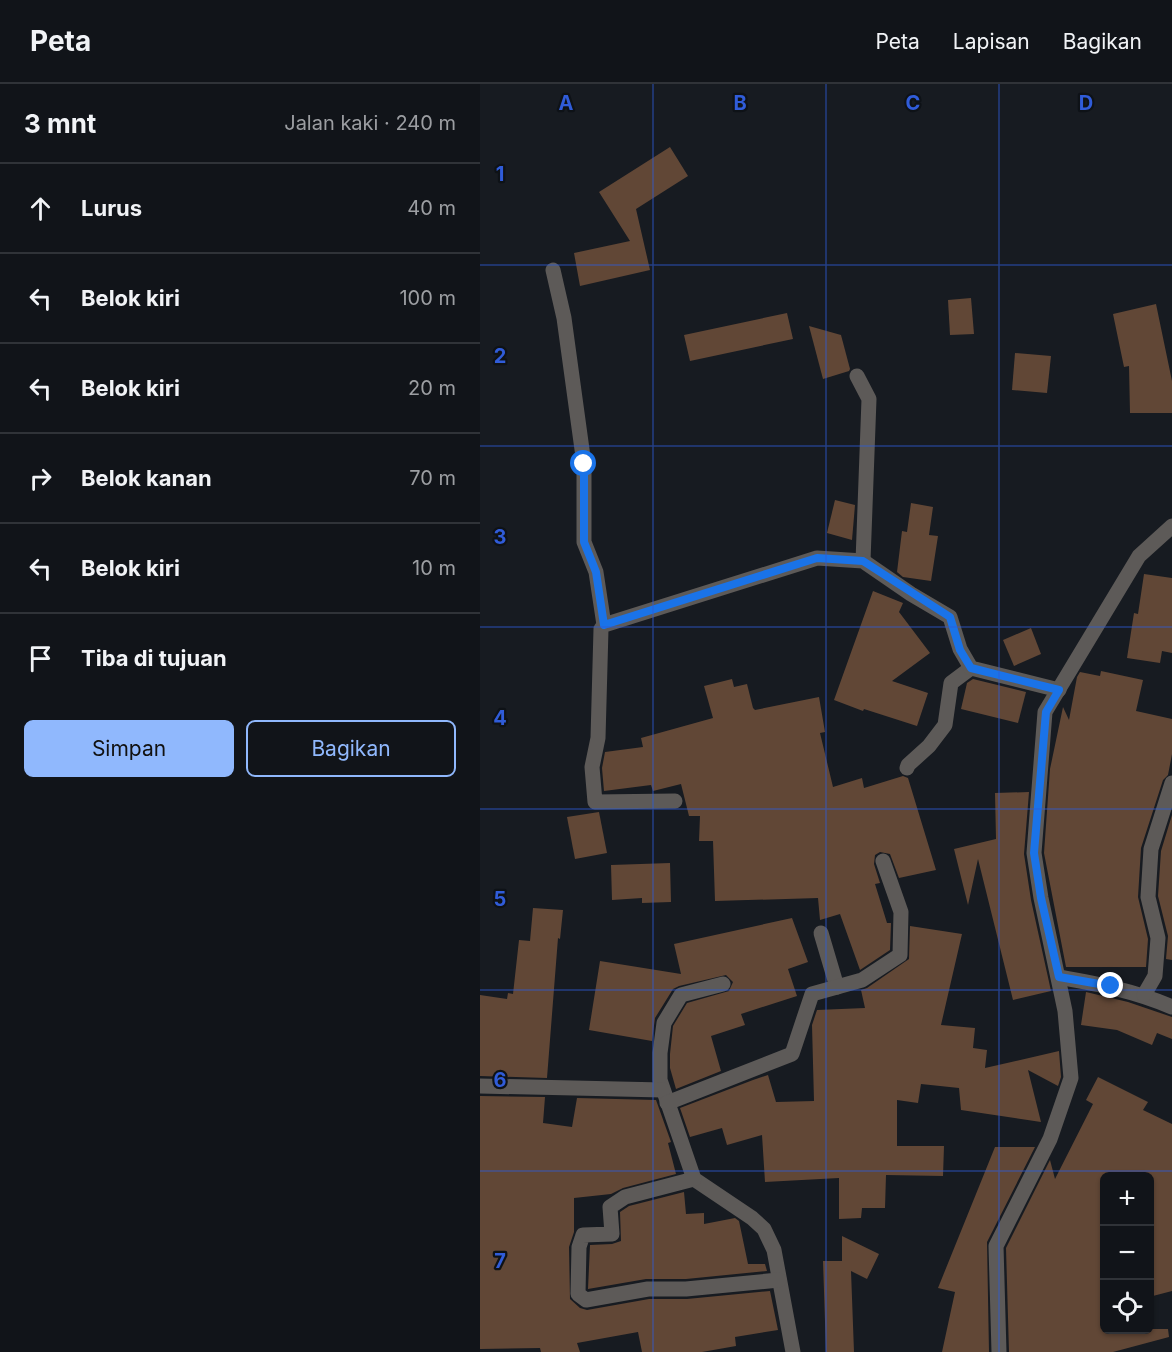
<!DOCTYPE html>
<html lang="id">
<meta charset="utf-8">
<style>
body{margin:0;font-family:Inter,sans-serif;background:#1e2126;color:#f1f3f6}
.controls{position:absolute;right:18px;bottom:18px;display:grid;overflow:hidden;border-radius:9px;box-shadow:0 2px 4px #0004}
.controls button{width:54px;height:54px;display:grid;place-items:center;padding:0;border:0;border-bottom:2px solid #303338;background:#111419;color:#f1f3f6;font:30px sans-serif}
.stop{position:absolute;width:18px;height:18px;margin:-14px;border:4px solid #1a73e8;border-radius:50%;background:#fff}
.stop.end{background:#1a73e8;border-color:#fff;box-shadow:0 2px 6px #0008}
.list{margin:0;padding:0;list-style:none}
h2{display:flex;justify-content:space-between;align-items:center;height:78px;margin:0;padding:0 24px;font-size:26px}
h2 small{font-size:20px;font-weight:400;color:#9c9ea2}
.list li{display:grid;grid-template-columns:39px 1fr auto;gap:18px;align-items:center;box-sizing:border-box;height:90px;padding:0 24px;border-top:2px solid #303338}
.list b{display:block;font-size:22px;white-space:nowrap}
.list em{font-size:20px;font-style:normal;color:#9c9ea2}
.actions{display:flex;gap:12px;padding:18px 24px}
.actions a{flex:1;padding:14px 0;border:2px solid #90b8fd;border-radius:9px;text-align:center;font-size:21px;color:#90b8fd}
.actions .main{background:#90b8fd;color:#111}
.icon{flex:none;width:33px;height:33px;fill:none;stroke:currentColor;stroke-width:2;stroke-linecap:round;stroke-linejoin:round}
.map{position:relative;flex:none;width:692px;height:1268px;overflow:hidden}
header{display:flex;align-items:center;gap:36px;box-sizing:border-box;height:84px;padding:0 30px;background:#111419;border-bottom:2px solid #303338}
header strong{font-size:28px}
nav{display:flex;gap:33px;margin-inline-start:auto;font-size:21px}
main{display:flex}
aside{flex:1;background:#111419}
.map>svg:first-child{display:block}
</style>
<header>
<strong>Peta</strong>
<nav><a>Peta</a><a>Lapisan</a><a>Bagikan</a></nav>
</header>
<main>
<aside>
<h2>3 mnt<small>Jalan kaki · 240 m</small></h2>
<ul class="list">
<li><svg class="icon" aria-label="ahead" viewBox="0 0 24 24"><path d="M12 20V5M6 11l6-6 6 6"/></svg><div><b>Lurus</b></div><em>40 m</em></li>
<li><svg class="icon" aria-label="left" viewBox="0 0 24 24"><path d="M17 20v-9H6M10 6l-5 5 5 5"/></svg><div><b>Belok kiri</b></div><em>100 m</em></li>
<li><svg class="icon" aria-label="left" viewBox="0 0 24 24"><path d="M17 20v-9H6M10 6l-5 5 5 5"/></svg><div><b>Belok kiri</b></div><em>20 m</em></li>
<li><svg class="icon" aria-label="right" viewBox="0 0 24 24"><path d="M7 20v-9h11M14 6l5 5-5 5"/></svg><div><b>Belok kanan</b></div><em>70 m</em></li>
<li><svg class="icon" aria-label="left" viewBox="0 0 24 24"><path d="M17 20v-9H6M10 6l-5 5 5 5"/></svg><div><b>Belok kiri</b></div><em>10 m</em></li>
<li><svg class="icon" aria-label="arrive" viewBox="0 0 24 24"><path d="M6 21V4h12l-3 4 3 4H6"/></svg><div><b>Tiba di tujuan</b></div></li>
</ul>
<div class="actions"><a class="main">Simpan</a><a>Bagikan</a></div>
</aside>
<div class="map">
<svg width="692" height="1268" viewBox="0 0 692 1268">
<rect width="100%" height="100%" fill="#171b21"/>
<!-- building -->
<g fill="#614736">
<path d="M190 63 208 92 156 125 170 186 100 202 94 169 150 157 119 108Z"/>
<path d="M491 214 494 250 470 251 468 216Z"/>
<path d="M676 220 692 297V329H650L649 282 644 283 633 230Z"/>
<path d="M307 229 313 255 210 277 204 251Z"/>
<path d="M329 242 361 251 370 285 369 287 343 295Z"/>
<path d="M535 269 571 272 567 309 532 306Z"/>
<path d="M355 416 375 421 372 456 347 449Z"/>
<path d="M431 419 453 423 449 451 458 452 451 497 423 493 417 488 422 447 427 448Z"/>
<path d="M664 490 692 494V569L682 567 680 579 647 574 654 529 658 530Z"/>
<path d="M393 507 423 519 419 528 450 569 412 597 448 609 437 642 384 625 383 627 354 616Z"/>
<path d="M551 544 561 570 534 582 523 556Z"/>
<path d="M621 587 663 596 656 627 692 635V670L688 691 683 696 661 764 658 813 668 855 666 883H586L564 769 570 685 583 623 589 636 597 593 600 588 620 592Z"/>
<path d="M252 595 254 603 267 600 273 624 275 626 339 613 345 648 340 649 353 703 382 694 384 704 423 692 428 694 456 786 419 794 410 770 400 768 395 771 394 780 400 799 395 800 407 839H411L410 866 380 886 360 830 340 836 338 814 235 817 233 757H219L220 732H209L201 700 173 707 171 701 124 707 122 684 125 668 163 663 161 654 233 634 224 602Z"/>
<path d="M493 595 546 608 538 639 481 625 487 599Z"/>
<path d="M549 708 544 770 551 816 571 907 533 916 498 775 488 821 474 765 516 755 515 709Z"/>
<path d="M119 728 127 769 95 775 87 733Z"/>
<path d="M692 731V876L686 875 688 852 678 812 681 767Z"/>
<path d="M190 779 191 818 162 819V814L132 816 131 781Z"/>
<path d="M53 824 83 826 80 855 78 854 67 994 0 992V911L27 915 28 909 33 910 39 856 50 857Z"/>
<path d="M312 834 328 878 308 885 317 912 261 930 265 941 231 952 241 987 196 1005 190 984V970L193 942 207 919 249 907 253 898 246 891 199 902 193 905 175 934 172 957 109 946 120 877 201 890 194 860Z"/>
<path d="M430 842 482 850 461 941 495 944 493 964 507 966 505 984 579 967 581 993 578 1002 548 986 561 1038 481 1026 479 1004 441 1000 438 1019 417 1016V1062H464L463 1092 406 1091 405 1124H382L381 1134 359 1135V1094L285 1098 282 1051 247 1061 242 1044 210 1053 200 1024 273 996 288 991 296 1018 334 1017 332 941 337 926 385 924 381 906 387 904 429 875Z"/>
<path d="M606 908 648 918 692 933V955L677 949 672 961 637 946 601 941Z"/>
<path d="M618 993 668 1018 663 1026 692 1040V1207L669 1213V1092H624V1245H688L689 1253 633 1268H529L526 1164 570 1076 575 1095 613 1020 606 1016Z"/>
<path d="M0 1012 65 1013 63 1039 92 1043 97 1014 176 1016 191 1058 188 1059 196 1090 143 1104 131 1110 94 1114V1148L89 1163 90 1215 100 1224 107 1226 169 1215H207L290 1207 298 1246 255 1253 256 1262 222 1268H162L158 1248 97 1259 100 1268H61L60 1264 0 1265Z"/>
<path d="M515 1063H555L507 1158 509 1268H462L475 1208 458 1204Z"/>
<path d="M204 1108 206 1130 224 1129V1140L255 1134 259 1137 268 1180H285L287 1187 206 1195H166L108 1205 110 1161 132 1160 141 1157 140 1128 149 1122Z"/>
<path d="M362 1152 399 1170 387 1195 371 1187 374 1268H346L343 1177H362Z"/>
</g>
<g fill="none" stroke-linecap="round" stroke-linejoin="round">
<!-- minor -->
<g stroke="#5d5a58" stroke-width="15">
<path d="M73 186 84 234 104 380V458L116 488 124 541"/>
<path d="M377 292 389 315 383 477"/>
<path d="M427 684 428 681 449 662 465 641 471 599 491 584"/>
<path d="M195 717 115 718 112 683 118 654 121 545 124 541 337 474 383 477 431 510 470 533 480 565 491 584 579 606"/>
<path d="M341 849 357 903"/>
<path d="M579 893C618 900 655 907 692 923"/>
<path d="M243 900 201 911 184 939 180 969V996L214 1095 272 1134 284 1145 294 1166 313 1268"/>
<path d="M664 911 675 892 678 854 668 813 671 765 692 699"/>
<path d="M0 1002 183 1006"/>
<path d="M187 1019 312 970 332 910 382 896 420 871 421 828 403 777"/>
<path d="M214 1095 145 1113 130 1123 132 1150 103 1151 99 1163 98 1210 106 1216 168 1205H206L299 1196"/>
<path d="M519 1268 516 1162 570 1055 591 994 585 927 561 814 554 769 565 628 659 472 692 442"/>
</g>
</g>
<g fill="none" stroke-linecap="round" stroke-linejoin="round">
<!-- route -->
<path stroke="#1a73e8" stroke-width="8" d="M104 380V458L116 488 124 541 337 474 383 477 470 533 480 566 491 584 579 606 566 628 554 769 561 814 579 893 631 902"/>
</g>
<!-- grid -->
<path fill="none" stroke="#305cd9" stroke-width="1.5" stroke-opacity="0.55" d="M173 0V1268M346 0V1268M519 0V1268M0 181H692M0 362H692M0 543H692M0 725H692M0 906H692M0 1087H692"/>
<g font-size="20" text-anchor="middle" font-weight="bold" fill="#305cd9" stroke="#0e1217" stroke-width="4.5" stroke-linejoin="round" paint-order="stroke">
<text x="86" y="26">A</text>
<text x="260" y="26">B</text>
<text x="433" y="26">C</text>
<text x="606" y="26">D</text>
<text x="20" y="97">1</text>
<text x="20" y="279">2</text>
<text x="20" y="460">3</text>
<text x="20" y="641">4</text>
<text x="20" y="822">5</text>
<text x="20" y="1003">6</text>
<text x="20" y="1184">7</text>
</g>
</svg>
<div class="controls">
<button>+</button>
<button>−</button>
<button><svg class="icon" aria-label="locate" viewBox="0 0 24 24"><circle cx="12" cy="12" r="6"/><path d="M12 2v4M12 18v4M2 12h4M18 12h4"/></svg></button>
</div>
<div class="stop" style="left:104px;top:380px"></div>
<div class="stop end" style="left:631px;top:902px"></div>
</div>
</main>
